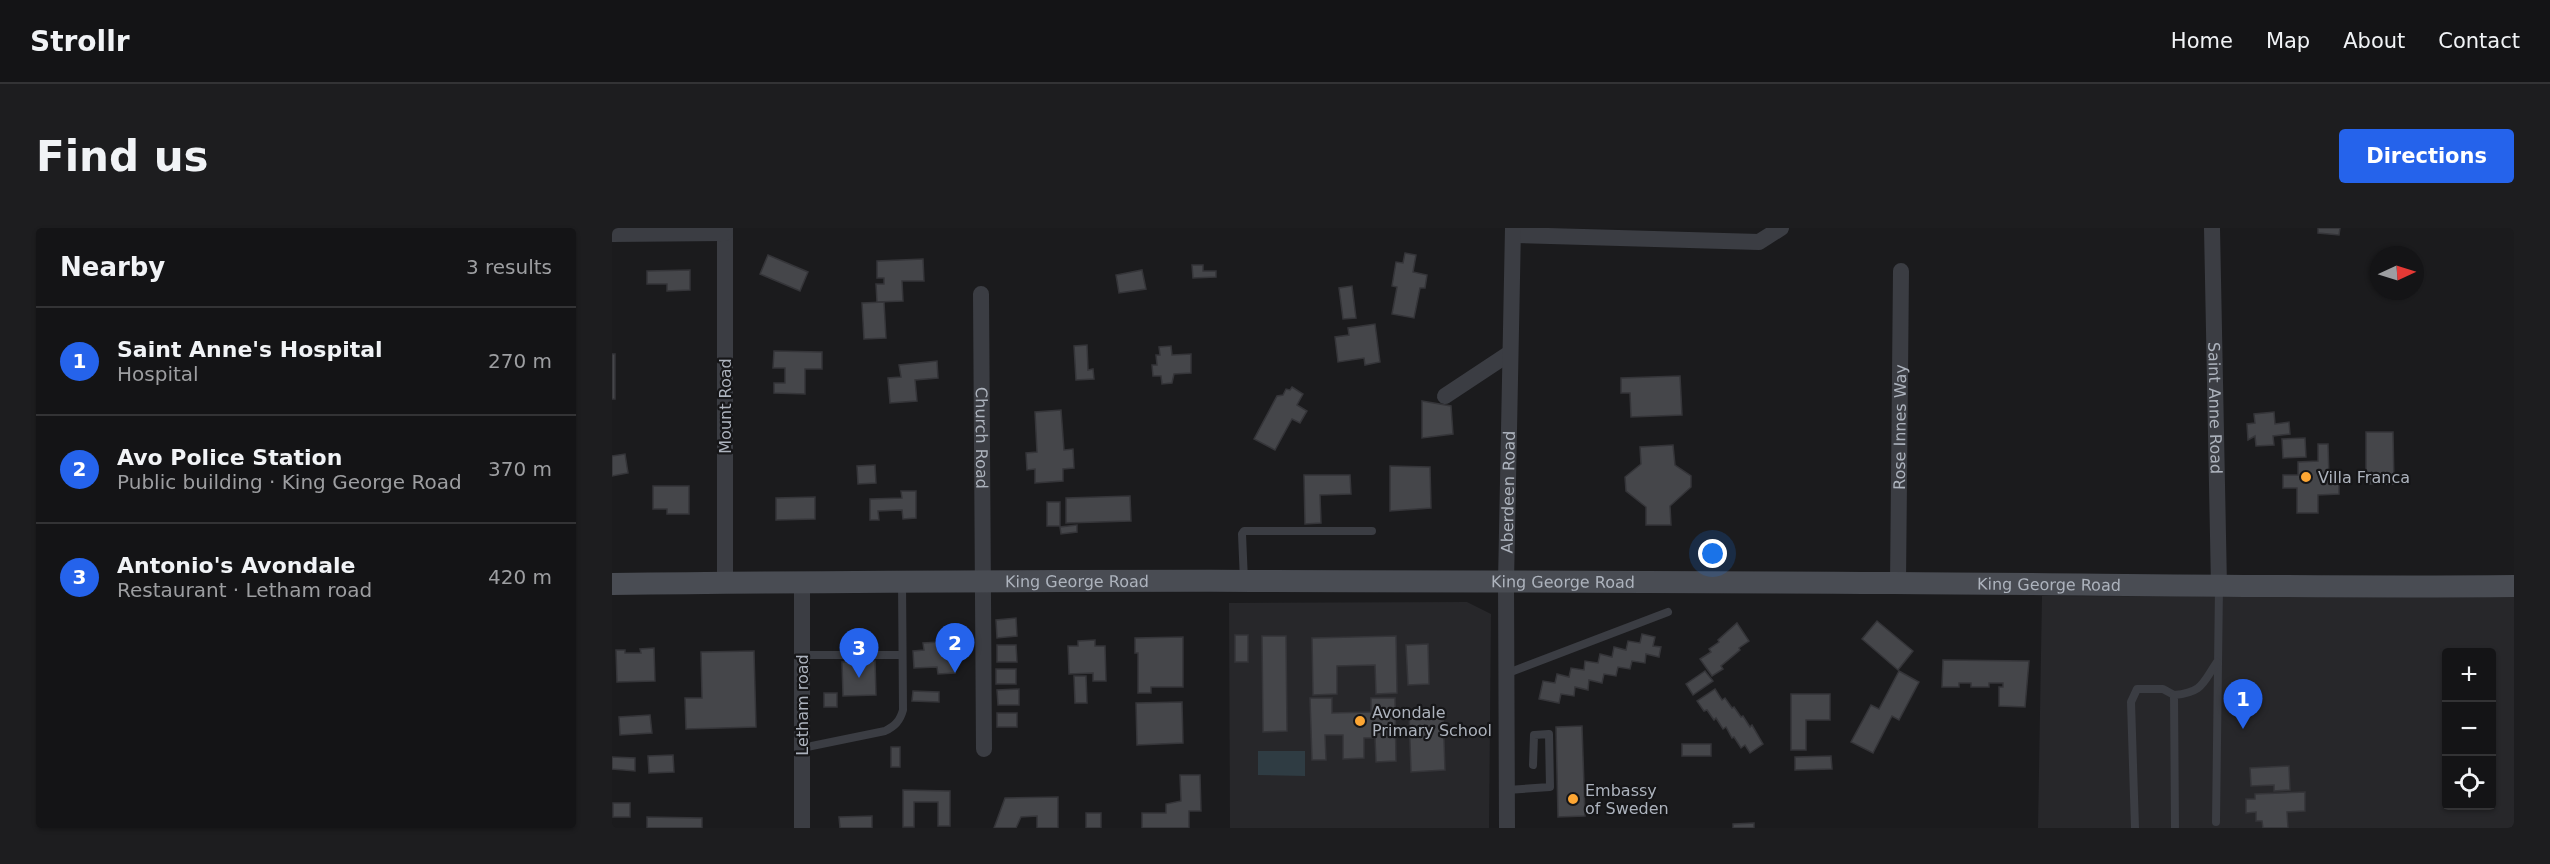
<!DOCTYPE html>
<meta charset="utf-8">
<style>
body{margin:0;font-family:"DejaVu Sans",sans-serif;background:#1d1d1f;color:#f1f3f6}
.controls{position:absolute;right:18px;bottom:18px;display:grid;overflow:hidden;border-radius:6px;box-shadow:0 2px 4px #0004}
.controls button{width:54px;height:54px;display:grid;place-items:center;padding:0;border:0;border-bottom:2px solid #333335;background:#141416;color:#f1f3f6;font:30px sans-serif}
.compass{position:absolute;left:1758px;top:18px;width:54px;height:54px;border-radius:50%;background:#141416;box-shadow:0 2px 4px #0004;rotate:86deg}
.you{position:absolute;left:1101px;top:326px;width:21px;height:21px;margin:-15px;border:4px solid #fff;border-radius:50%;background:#1a73e8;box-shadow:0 0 0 9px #1a73e833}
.badge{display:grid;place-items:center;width:39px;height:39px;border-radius:50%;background:#2563eb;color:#fff;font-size:20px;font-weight:700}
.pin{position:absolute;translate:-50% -50px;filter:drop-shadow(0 2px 3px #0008)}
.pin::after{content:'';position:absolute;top:32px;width:21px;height:18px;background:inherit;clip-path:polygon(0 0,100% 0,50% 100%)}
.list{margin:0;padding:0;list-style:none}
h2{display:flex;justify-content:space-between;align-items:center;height:78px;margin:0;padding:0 24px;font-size:26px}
h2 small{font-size:20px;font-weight:400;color:#9d9ea1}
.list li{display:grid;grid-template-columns:39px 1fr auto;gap:18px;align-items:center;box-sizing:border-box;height:108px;padding:0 24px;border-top:2px solid #333335}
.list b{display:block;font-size:22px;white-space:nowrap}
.list p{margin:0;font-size:20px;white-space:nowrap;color:#9d9ea1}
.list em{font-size:20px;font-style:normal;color:#9d9ea1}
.icon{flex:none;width:33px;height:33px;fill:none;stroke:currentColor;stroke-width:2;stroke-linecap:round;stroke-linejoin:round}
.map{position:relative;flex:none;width:1902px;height:600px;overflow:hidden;border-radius:6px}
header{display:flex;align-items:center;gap:36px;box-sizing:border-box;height:84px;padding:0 30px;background:#141416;border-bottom:2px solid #333335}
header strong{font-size:28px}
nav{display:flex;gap:33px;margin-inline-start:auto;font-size:21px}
.intro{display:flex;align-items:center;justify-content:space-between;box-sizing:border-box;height:144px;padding:0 36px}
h1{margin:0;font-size:42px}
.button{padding:15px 27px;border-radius:6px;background:#2563eb;color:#fff;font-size:21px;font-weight:700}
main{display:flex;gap:36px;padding:0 36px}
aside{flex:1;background:#141416;border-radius:6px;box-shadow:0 2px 4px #0004}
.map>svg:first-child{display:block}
</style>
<header>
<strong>Strollr</strong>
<nav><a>Home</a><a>Map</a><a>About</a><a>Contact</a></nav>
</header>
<div class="intro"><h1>Find us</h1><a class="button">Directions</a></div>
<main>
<aside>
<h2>Nearby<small>3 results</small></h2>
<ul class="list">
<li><span class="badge">1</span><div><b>Saint Anne's Hospital</b><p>Hospital</p></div><em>270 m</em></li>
<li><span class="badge">2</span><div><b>Avo Police Station</b><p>Public building · King George Road</p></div><em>370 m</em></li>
<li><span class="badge">3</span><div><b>Antonio's Avondale</b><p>Restaurant · Letham road</p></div><em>420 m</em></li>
</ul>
</aside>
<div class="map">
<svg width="1902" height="600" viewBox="0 0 1902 600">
<rect width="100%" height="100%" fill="#1b1b1d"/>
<!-- built -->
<g fill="#27272a" fill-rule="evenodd">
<path d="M1430 368 1902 369V600H1426ZM1834 424H1880V578H1834Z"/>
<path d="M855 374 879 386 877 600H618L617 375Z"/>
</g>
<!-- water -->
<path fill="#2f3c43" d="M646 523H693V548L646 547Z"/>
<!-- building -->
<g fill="#45464a" stroke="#353539" stroke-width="1.5">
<path d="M1706 0H1728L1727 7 1706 5Z"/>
<path d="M793 25 804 27 801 44 815 47 813 60H808L802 90 780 86 785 59 780 58 784 34 791 35Z"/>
<path d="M156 27 196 44 188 63 148 46Z"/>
<path d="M311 31 312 53H290L291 73 265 74 264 56H272V50H265V33Z"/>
<path d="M580 37H591V43H604V49L581 50Z"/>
<path d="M78 42V62L55 63V56H35V43Z"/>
<path d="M530 42 534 61 507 65 504 47Z"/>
<path d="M740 58 744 90 731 91 727 60Z"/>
<path d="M272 74 274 110 252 111 250 75Z"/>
<path d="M763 96 768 134 753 137 752 130 726 134 723 109 737 107 736 100Z"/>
<path d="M475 117 476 142 481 141 482 151 464 152 462 118Z"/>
<path d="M559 118 560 127 579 126V145L562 146 560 155 550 156 549 148H541L540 137H545L544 127H548L547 119Z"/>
<path d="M162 123 210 124V141H193V166L162 165V155H173V140H161Z"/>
<rect x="0" y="126" width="3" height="45"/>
<path d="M325 133 326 150 303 152 305 173 278 175 276 150 289 149 287 137Z"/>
<path d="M1068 148 1070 187 1019 189 1018 165H1009V150Z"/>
<path d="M680 159 691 166 685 177 695 183 688 195 680 191 663 222 642 211 665 168 671 167 674 161 678 162Z"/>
<path d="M810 173 839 178 841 206 810 210Z"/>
<path d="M449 182 452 222 461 221 462 240 451 241V253L423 255V241L415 242 414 225 425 224 423 184Z"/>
<path d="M1662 184 1663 196 1677 194 1678 206 1661 208 1662 217 1644 218 1643 208 1636 212 1635 196 1643 195 1642 186Z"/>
<path d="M1754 204H1781L1782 256H1754Z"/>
<path d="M1693 210 1694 229 1671 230 1670 211Z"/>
<path d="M1706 216H1716L1717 251H1727V266L1706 267V285H1685V260H1671V247H1686V234L1706 233Z"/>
<path d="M1061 217 1063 237 1079 248V259L1058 278 1059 297H1034V279L1014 263 1013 249 1029 236 1028 219Z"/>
<path d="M13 226 16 245 0 248V228Z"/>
<path d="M263 237 264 255 246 256 245 238Z"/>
<path d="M778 238 818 239 819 280 778 283Z"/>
<path d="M692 247H738L739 266 708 267 709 295 693 296Z"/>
<path d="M41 258H77V286H55V281H41Z"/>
<path d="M289 263H304V290L291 291 290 282 266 283 267 292H258V271L290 270Z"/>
<path d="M518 268 519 293 454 295V270Z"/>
<path d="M203 269V291L164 292V270Z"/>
<rect x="435" y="274" width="13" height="24"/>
<path d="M465 297V304L449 306 448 299Z"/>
<path d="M404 390 405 408 385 410 384 392Z"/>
<path d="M1265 393 1301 423 1286 442 1250 411Z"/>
<path d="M1125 395 1137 413 1127 420 1128 422 1109 438 1111 441 1100 448 1088 431 1099 424 1097 421 1107 414 1106 412Z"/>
<path d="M1030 406 1043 409 1041 418 1049 419 1047 429 1034 426 1033 435 1020 433 1018 441 1006 439 1004 448 992 446 990 455 977 452 976 462 963 459 962 468 949 466 947 475 927 471 931 453 943 455 945 446 957 449 959 440 972 442 973 433 986 435 988 426 1000 429 1002 419 1014 422 1016 413 1028 415Z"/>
<rect x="623" y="407" width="13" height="27"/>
<path d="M650 408H674L675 503 651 504Z"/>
<path d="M784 408 785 465 764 466 763 437 725 438V466L701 467 700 410Z"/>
<path d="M571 409V459H539V465H526V425H523V410Z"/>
<path d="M483 412V418H493L494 453H481V445L457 446 456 418H466V413Z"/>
<path d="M327 414V425H342L343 445 326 446 325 439 302 440 301 423 312 422 311 415Z"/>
<path d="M816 416 817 456 796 457 794 417Z"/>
<path d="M385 417H404L405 434H385Z"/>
<path d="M42 420 43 453 5 454 4 422H13V425H29L28 421Z"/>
<path d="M142 423 144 499 74 501 73 470H90L89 424Z"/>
<path d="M1331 432 1417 433 1413 479 1387 478V459H1391V455H1377V459H1359V455H1347V459H1330Z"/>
<path d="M263 433 264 467 231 468 230 434Z"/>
<rect x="384" y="441" width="20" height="15"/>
<path d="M1093 443 1101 453 1081 467 1074 456Z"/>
<path d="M1287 443 1307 454 1287 492 1280 488 1261 525 1239 514 1259 477 1267 481Z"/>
<path d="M462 448H474L475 475H463Z"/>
<path d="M407 461V477H386L385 462Z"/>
<path d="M1103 461 1110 472 1113 470 1120 480 1122 479 1129 489 1131 488 1138 499 1140 497 1151 516 1138 525 1133 517 1129 520 1122 509 1120 510 1114 499 1111 501 1104 490 1102 492 1095 482 1092 483 1085 473Z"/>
<path d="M301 463 327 464V474L300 473Z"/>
<rect x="212" y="465" width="13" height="14"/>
<path d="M1179 466H1218V492H1194V522H1179Z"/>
<path d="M698 470H720V485L759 484V470H783L784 533 764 534 763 510H752V530L731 531V507H713L714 532H700Z"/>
<path d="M570 474 571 515 525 517 524 475Z"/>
<path d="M831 482 833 542 799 544 797 483Z"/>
<rect x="385" y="485" width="20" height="14"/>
<path d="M38 487 40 505 8 507 7 489Z"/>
<path d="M970 498 973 588 946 589 944 499Z"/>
<rect x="1070" y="516" width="29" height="12"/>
<rect x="279" y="519" width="9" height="20"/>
<path d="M61 527 62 544 37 545 36 528Z"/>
<path d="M1219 528 1220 541 1183 542V529Z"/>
<path d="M0 529 23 530V543L0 541Z"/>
<path d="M1677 538 1678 562 1662 563V557L1639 558 1638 540Z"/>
<path d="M568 547H588L589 583H577V600H530V585H554V576L569 573Z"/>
<path d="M291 562 338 563V598H326V574H302V599H291Z"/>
<path d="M1693 564V583L1675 584 1676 600H1651L1650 593H1644V584L1634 585V571H1643V566Z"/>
<path d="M446 569V600H425V588L409 589 404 600H382L393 570Z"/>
<rect x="1" y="575" width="17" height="14"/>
<rect x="474" y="585" width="15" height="15"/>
<path d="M260 588V600H228L227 589Z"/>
<path d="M35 589 90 590V600H35Z"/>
<path d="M1142 595V600H1121V596Z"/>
</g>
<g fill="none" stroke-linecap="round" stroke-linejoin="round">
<!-- lane -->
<g stroke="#3b3d43" stroke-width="8">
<path d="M632 353 630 306 632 303H760"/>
<path d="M190 427H290"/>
<path d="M896 445 1056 384"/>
<path d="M190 520 273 503C283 498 288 493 291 482L290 354"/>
<path d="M895 562 938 559 937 506 922 507 921 537"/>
<path d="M1604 594 1607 359"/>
<path d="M1523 600 1519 474 1525 461H1551L1562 467"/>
<path d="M1563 600 1562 467C1591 464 1590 456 1605 434"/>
</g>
<!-- street -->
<g stroke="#3b3d43" stroke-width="16">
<path d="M113 0V355"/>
<path id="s1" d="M1600 0 1607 359"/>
<path d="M0 6 113 5"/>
<path d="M901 7 1147 14 1169 0"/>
<path id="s2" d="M369 66 372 521"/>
<path d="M833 168 898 125"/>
<path d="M190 354V600"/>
<path id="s3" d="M1286 355 1289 43"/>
<path id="s4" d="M895 600 894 354 901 0"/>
</g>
<!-- secondary -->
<path stroke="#494c53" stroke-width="22" id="s5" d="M0 356C427 351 854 353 1281 355 1488 356 1695 360 1902 358"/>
</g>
<!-- markers -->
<g fill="#fda633" stroke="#161618" stroke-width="2">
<circle cx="1694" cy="249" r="6"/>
<circle cx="748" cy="493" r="6"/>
<circle cx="961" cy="571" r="6"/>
</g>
<g text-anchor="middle" stroke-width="4.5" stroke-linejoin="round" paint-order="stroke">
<!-- street labels -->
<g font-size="16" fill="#adb3bd" stroke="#161618">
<text transform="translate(113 178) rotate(-90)" y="6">Mount Road</text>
<text dy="6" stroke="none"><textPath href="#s1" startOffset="180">Saint Anne Road</textPath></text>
<text dy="6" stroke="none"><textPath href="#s3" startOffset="156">Rose Innes Way</textPath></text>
<text dy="6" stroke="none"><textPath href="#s2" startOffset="144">Church Road</textPath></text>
<text dy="6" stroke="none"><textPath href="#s4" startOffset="336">Aberdeen Road</textPath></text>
<text dy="6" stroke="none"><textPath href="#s5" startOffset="465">King George Road</textPath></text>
<text dy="6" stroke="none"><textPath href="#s5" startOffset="951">King George Road</textPath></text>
<text dy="6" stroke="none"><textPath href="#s5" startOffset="1437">King George Road</textPath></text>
<text transform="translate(190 477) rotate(-90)" y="6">Letham road</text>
</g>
<!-- poi labels -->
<g font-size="16" fill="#adb3bd" stroke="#161618" text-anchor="start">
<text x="1706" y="255">Villa Franca</text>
<text x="760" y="490">Avondale<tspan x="760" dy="18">Primary School</tspan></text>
<text x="973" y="568">Embassy<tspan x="973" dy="18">of Sweden</tspan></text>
</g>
</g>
</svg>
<div class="controls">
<button>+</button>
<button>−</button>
<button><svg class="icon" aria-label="locate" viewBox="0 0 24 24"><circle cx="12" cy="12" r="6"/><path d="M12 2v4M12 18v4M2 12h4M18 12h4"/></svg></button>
</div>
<svg class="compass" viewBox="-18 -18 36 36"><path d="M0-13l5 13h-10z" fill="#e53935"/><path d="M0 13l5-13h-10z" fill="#9d9ea1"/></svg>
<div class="you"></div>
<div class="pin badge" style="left:1631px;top:501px">1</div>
<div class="pin badge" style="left:343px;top:445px">2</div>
<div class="pin badge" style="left:247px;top:450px">3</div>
</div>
</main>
